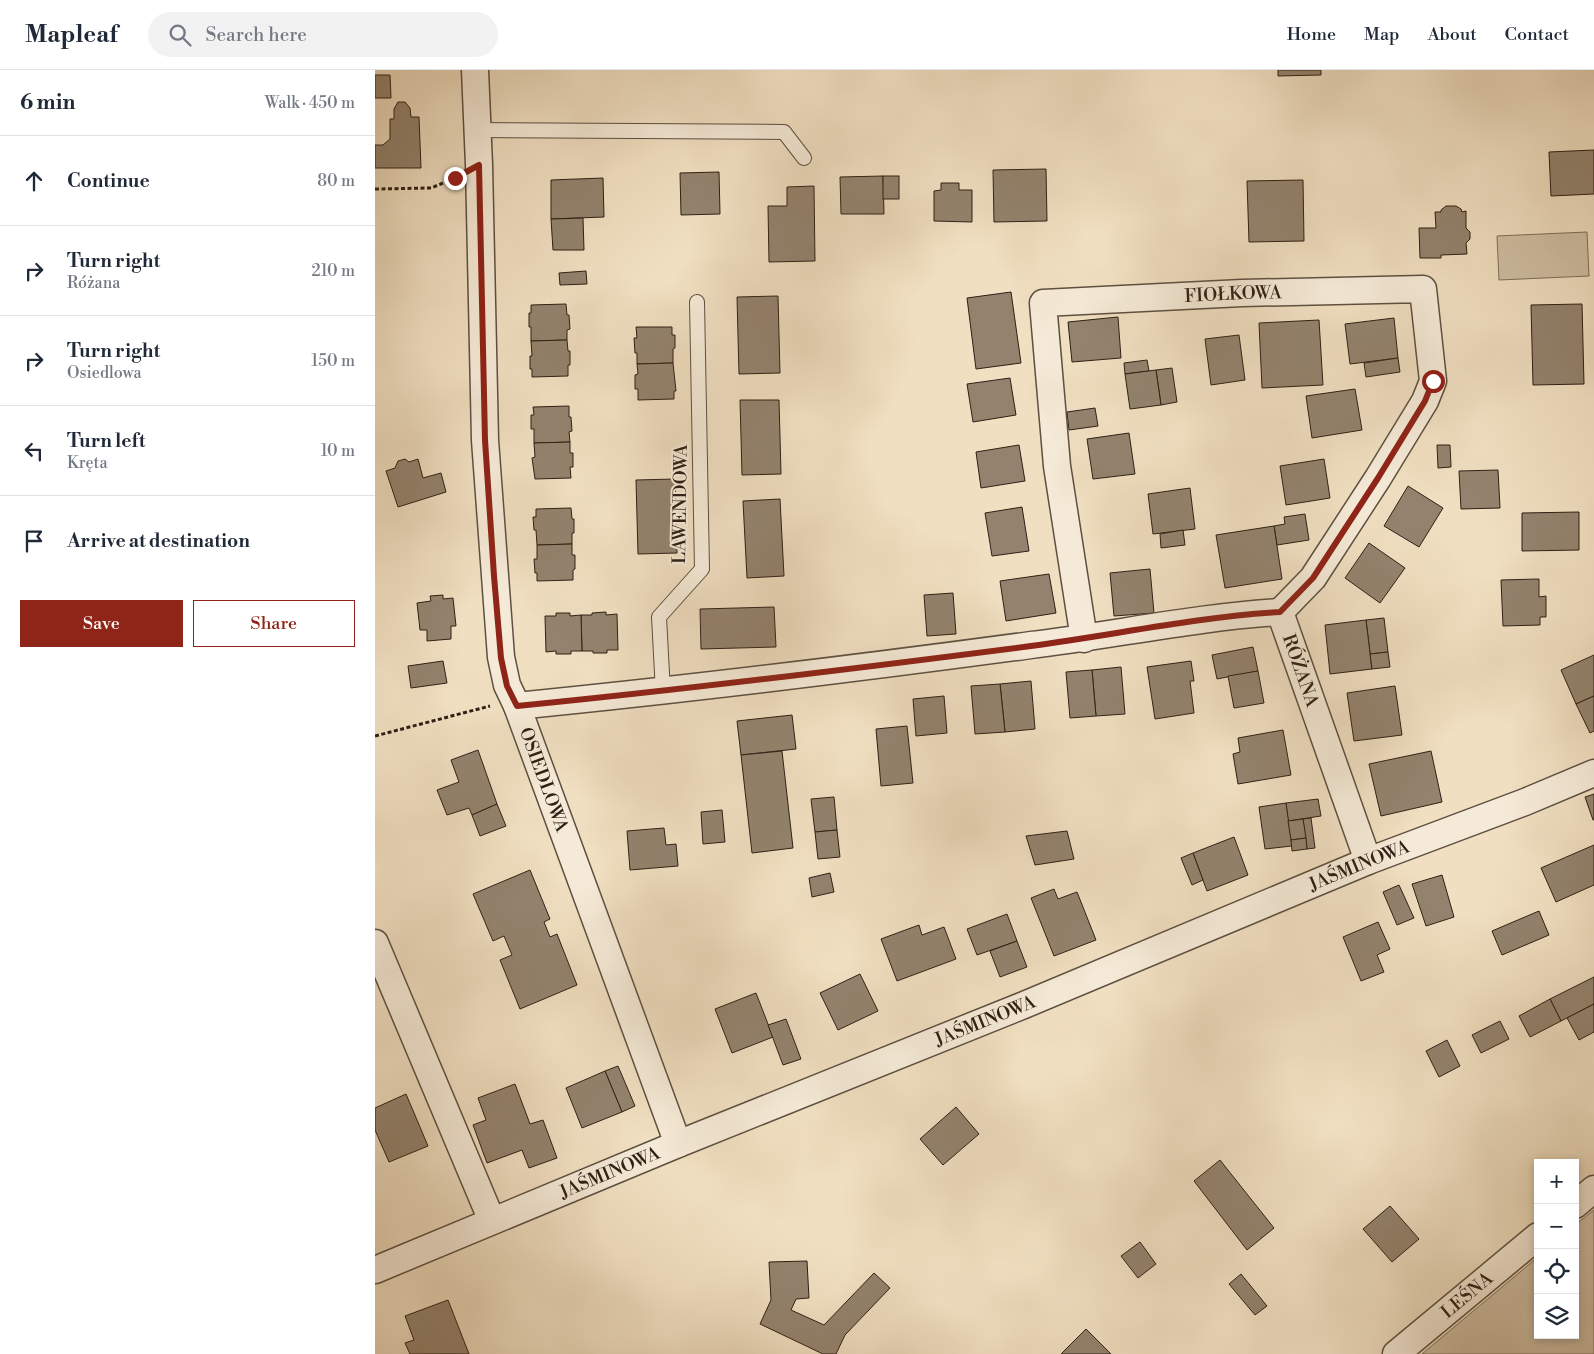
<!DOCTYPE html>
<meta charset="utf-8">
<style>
body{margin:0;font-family:"Libre Bodoni",serif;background:#f2f2f3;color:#1f2937}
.controls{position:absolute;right:15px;bottom:15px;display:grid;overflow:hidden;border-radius:0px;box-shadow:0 2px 8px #0003}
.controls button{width:45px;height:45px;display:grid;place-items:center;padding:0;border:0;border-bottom:1px solid #e0e1e3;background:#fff;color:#1f2937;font:25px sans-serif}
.stop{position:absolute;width:15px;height:15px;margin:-11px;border:4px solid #8f2418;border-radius:50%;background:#fff}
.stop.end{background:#8f2418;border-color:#fff;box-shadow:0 1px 5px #0008}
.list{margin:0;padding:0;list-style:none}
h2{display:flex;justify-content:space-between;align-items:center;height:65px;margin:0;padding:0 20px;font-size:21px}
h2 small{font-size:16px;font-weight:400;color:#747a83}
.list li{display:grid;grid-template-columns:32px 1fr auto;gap:15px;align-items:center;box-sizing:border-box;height:90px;padding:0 20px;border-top:1px solid #e0e1e3}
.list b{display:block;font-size:19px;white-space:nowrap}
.list p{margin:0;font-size:16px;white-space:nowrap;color:#747a83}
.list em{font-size:16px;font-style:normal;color:#747a83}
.actions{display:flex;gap:10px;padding:15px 20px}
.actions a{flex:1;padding:11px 0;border:1px solid #8f2418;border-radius:0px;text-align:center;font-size:18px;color:#8f2418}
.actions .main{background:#8f2418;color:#fff}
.icon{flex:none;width:28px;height:28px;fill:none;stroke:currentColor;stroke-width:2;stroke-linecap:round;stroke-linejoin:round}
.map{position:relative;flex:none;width:1219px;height:1284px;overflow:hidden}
header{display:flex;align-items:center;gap:30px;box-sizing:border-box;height:70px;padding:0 25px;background:#fff;border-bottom:1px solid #e0e1e3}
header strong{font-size:24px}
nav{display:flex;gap:28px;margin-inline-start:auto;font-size:18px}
.search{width:350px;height:45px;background:#f2f2f3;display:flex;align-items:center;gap:12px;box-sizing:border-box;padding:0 18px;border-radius:28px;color:#747a83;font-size:19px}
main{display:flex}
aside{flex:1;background:#fff}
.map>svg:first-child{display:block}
</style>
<header>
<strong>Mapleaf</strong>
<div class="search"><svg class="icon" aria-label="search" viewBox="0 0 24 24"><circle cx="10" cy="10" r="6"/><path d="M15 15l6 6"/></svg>Search here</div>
<nav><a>Home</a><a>Map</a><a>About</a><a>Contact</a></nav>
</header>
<main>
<aside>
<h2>6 min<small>Walk · 450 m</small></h2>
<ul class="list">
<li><svg class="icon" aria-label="ahead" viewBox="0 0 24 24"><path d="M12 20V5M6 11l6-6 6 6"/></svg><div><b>Continue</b></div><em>80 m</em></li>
<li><svg class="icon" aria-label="right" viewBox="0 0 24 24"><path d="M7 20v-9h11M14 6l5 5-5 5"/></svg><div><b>Turn right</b><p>Różana</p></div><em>210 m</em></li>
<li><svg class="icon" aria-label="right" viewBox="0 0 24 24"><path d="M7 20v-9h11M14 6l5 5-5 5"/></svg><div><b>Turn right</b><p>Osiedlowa</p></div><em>150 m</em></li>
<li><svg class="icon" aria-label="left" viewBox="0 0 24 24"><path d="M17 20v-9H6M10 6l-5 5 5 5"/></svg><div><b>Turn left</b><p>Kręta</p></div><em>10 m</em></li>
<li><svg class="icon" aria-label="arrive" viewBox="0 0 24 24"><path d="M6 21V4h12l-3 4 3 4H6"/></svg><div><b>Arrive at destination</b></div></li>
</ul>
<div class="actions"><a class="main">Save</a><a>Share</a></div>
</aside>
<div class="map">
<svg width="1219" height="1284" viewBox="0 0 1219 1284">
<rect width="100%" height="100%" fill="#f0dfc1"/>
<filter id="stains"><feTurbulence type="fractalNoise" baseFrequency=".004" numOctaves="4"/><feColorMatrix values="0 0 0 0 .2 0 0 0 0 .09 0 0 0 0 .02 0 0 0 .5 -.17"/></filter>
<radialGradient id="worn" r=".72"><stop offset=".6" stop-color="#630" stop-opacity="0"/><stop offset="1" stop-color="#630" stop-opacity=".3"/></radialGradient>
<!-- green -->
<g fill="#cfbfa4" stroke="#7e705c">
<path d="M1212 162 1214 206 1124 210 1122 166Z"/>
<path d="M1219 1140V1284H1047L1163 1187V1265H1200V1155Z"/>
</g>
<!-- building -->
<g fill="#93836e" stroke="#2e2015">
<path d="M903 0H946V5L903 6Z"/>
<path d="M0 5H15L16 28H0Z"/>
<path d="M23 32H30L35 38 36 47H44L46 98H0V75H8L15 69V49H19V39Z"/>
<path d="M1219 80V124L1176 126 1174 82Z"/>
<path d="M671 99 672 151 619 152 618 100Z"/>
<path d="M344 102 345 144 306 145 305 103Z"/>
<path d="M508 106 509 144H466L465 107Z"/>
<rect x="508" y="106" width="16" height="23"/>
<path d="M228 108 229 147 176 149V110Z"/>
<path d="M928 110 929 171 874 172 872 111Z"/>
<path d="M566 113H584V120H597V152L559 151V121L566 120Z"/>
<path d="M439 116 440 191 394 192 393 136H412V117Z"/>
<path d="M1071 136H1081L1086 139 1087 142 1091 141V158L1095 162V169L1091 173 1092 184 1066 185V188H1045L1044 158H1061L1060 142H1066V140Z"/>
<path d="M208 148 209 180H178L176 149Z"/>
<path d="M211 201 212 214 185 215 184 203Z"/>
<path d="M636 222 646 293 601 299 592 228Z"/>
<path d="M403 226 405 303 364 304 362 227Z"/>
<path d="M191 234 192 245H194L195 259 192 260V270L156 271V257H154V243H156V235Z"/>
<path d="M1207 234 1209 314 1158 315 1156 235Z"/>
<path d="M743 247 746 288 697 292 693 252Z"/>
<path d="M1019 248 1023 288 975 294 970 254Z"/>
<path d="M944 250 948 315 887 318 884 253Z"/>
<path d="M261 257H297V265H300V278L298 279V293L262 294V283H260L259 268H262Z"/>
<path d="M864 265 870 310 836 315 830 269Z"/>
<path d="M192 270 193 281H195V295H193V306L157 307V299H155V286H157L156 271Z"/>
<path d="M1023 288 1025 302 991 307 989 293Z"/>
<path d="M772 290 774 301 750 304 749 293Z"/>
<path d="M298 293 301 321H299V329L263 330V319H260V305L263 304 262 294Z"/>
<path d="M797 298 802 332 786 335 781 300Z"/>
<path d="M781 300 786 335 755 339 750 304Z"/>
<path d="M635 308 641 345 598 352 592 314Z"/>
<path d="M980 319 987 360 937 368 931 326Z"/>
<path d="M365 330H404L406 404 367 405Z"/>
<path d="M194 336V347H196L197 361 194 362 195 372 159 373V359H156V345H159L158 337Z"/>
<path d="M720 338 723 356 694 360 692 342Z"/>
<path d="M754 363 760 404 718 409 712 369Z"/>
<path d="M195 372V383H198V397H195L196 408 160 409 157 388 160 387 159 373Z"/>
<path d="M644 375 650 411 606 418 601 382Z"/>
<path d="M1062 375H1075L1076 397 1063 398Z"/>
<path d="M30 389 34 392 43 389 48 408 66 403 71 422 23 437 11 401 20 398 23 391Z"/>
<path d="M949 389 955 428 911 435 905 396Z"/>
<path d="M1123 400 1125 438 1086 439 1084 401Z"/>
<path d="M300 409 302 483 263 484 261 410Z"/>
<path d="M1033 416 1068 438 1044 477 1009 456Z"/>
<path d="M815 418 820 459 778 464 773 424Z"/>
<path d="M405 429 409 506 372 508 368 431Z"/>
<path d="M647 437 654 481 617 486 610 443Z"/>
<path d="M196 438 197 449H199V463H197V474L162 475 161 460H159L158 447H161V439Z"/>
<path d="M1204 442V480L1147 481V443Z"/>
<path d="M930 444 934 470 902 475 899 456 910 454 909 447Z"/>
<path d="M899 456 907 509 850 518 841 465Z"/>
<path d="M808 460 810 475 786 478 785 464Z"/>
<path d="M994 473 1030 498 1005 533 970 508Z"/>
<path d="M197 474V485H200V499L198 500V510L162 511V503H160L159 489H162V475Z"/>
<path d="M775 499 779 543 739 546 735 503Z"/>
<path d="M674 504 681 543 631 551 625 511Z"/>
<path d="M1164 509V527L1171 526V547H1165V555L1128 556 1126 510Z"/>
<path d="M578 523 581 564 552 566 549 525Z"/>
<path d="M68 525V529L78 528 81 556H76V569L52 571V560H45L42 533 56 531 55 526Z"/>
<path d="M399 537 401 577 326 579 325 539Z"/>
<path d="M231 542V545L242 544 243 580H232V583H218V581H207L206 545H217V543Z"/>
<path d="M181 543H195V546L206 545 207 581H196V584H181V581L171 582 170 546H181Z"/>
<path d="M1009 548 1013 582 995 584 991 550Z"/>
<path d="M991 550 997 599 955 604 950 555Z"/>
<path d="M878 577 883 601 842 609 837 585Z"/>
<path d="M1013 582 1015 597 997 599 995 584Z"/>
<path d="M1219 585V626L1201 634 1186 600Z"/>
<path d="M68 591 72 613 36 618 33 596Z"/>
<path d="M816 591 819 611H815L819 643 780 649 772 597Z"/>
<path d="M746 597 750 644 721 646 717 600Z"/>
<path d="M717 600 721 646 695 648 691 602Z"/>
<path d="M883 601 889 633 859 638 853 606Z"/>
<path d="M656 611 660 659 630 662 625 614Z"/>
<path d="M625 614 630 662 600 664 596 616Z"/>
<path d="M1020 616 1027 665 979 671 972 623Z"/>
<path d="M569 626 572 663 541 666 538 629Z"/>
<path d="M1219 626V661L1215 663 1201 634Z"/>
<path d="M417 645 421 679 366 685 362 651Z"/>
<path d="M532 656 538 713 506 716 501 659Z"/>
<path d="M908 660 916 705 863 714 858 684 865 682 863 668Z"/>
<path d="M103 680 122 734 97 745 94 738 72 745 62 720 84 712 76 690Z"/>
<path d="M407 681 418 778 377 783 366 685Z"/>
<path d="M1056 681 1067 732 1006 746 994 694Z"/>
<path d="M1219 724V750H1218L1210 727Z"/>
<path d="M459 727 462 760 440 762 436 729Z"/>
<path d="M943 729 946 746 913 751 911 733Z"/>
<path d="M911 733 917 776 890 779 884 737Z"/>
<path d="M122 734 131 756 105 766 97 745Z"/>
<path d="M347 740 350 772 328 774 326 742Z"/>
<path d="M936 748 940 778 932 779 928 749Z"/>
<path d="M928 749 931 768 916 770 913 751Z"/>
<path d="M289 758 291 775 301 774 303 796 255 800 252 761Z"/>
<path d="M462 760 465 787 443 789 440 762Z"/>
<path d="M692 761 699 789 660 795 651 766Z"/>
<path d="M859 767 873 805 832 821 818 783Z"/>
<path d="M931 768 932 779 917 781 916 770Z"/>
<path d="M1219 775V815L1181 832 1166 798Z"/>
<path d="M818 783 828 810 817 815 806 788Z"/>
<path d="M155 800 175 849 169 852 175 867 182 864 202 915 145 939 125 890 137 885 129 866 118 871 98 824Z"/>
<path d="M455 803 459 822 437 827 434 808Z"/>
<path d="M1067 805 1079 847 1051 856 1037 814Z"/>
<path d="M1024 815 1039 848 1022 855 1008 822Z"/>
<path d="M679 819 683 829 702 822 721 870 679 886 656 828Z"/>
<path d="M1164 841 1174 865 1127 885 1117 861Z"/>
<path d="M632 844 642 871 602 885 592 859Z"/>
<path d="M1003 852 1015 879 1002 885 1009 902 986 911 968 867Z"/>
<path d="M544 855 547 865 569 857 581 889 522 911 506 869Z"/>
<path d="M642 871 652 897 625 907 615 881Z"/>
<path d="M485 904 503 941 463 960 445 923Z"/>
<path d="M1219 907V934L1186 951 1175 929Z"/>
<path d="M381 923 398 967 357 983 340 939Z"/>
<path d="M1175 929 1186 951 1155 967 1144 946Z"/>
<path d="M1219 934V962L1204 970 1192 948Z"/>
<path d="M411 949 426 989 408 995 393 955Z"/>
<path d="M1125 951 1134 969 1106 983 1097 965Z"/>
<path d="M1072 970 1085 996 1064 1007 1051 981Z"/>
<path d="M243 996 260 1036 247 1042 230 1001Z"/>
<path d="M230 1001 247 1042 207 1058 191 1018Z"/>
<path d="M140 1014 155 1054 168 1050 182 1088 154 1098 147 1080 112 1093 98 1055 111 1050 103 1028Z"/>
<path d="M31 1024 53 1076 14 1092 0 1060V1038Z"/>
<path d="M581 1037 604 1064 568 1095 545 1069Z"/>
<path d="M845 1090 899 1158 872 1180 819 1111Z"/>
<path d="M1015 1136 1044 1169 1017 1192 988 1159Z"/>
<path d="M765 1172 781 1194 763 1208 746 1186Z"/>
<path d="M432 1191 434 1228 421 1229 416 1240 449 1255 499 1203 515 1218 470 1265 461 1284H448L385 1254 396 1230 394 1192Z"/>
<path d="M866 1204 892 1236 880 1245 854 1214Z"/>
<path d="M73 1230 94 1284H35L30 1273 39 1270 30 1246Z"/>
<path d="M711 1259 736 1284H686Z"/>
</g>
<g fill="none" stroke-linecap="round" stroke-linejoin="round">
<!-- lane casing -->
<g stroke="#5e5040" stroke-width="16">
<g id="lane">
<path d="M101 60 409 62 429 88"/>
<path d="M288 622 284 547 327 499 322 232"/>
</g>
</g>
<!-- street casing -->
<g stroke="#5e5040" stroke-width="29">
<g id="street">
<path id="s1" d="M100 0 104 95 110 370 126 587 132 615 142 636 303 1074"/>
<path id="s2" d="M709 569 682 396 668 233 867 223 1048 219 1058 311 1050 331 1003 408 938 508 905 542"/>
<path id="s3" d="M142 636C314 619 485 598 656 575 739 565 822 547 905 542L993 791"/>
<path d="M0 873 117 1151"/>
<path d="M1200 1135 1219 1119"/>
<path id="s4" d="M0 1200 303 1074 649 935 993 791 1150 732 1219 703"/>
<path id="s5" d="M1021 1284 1163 1166"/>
</g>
</g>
<!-- path -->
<g stroke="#2e2015" stroke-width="3" stroke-dasharray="4 2.5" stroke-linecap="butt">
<path d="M0 119 56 118 80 108"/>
<path d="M0 666 115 636"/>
</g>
<!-- lane -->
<use href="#lane" stroke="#f5ead7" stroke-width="14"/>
<!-- street -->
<use href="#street" stroke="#f5ead7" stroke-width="26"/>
</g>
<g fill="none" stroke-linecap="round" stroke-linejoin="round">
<!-- route -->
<path stroke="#8f2418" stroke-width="6" d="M80 108 104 95 110 370 119 506 126 588 132 616 142 636C314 619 485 598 656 576 739 565 822 547 905 542L938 508 1003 408 1050 331 1058 311"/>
</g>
<g text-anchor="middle" stroke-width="4" stroke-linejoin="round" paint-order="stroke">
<!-- street labels -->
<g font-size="18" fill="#2e2015" stroke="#f5ead7">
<text dy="6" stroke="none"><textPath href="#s2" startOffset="529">FIOŁKOWA</textPath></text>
<text transform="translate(305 434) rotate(-89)" y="6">LAWENDOWA</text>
<text dy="6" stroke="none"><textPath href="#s3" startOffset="831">RÓŻANA</textPath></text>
<text dy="6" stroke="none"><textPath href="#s1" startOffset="718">OSIEDLOWA</textPath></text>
<text dy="6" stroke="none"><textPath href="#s4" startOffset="1064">JAŚMINOWA</textPath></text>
<text dy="6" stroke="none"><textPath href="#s4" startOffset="659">JAŚMINOWA</textPath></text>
<text dy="6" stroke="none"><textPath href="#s4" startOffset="254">JAŚMINOWA</textPath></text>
<text dy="6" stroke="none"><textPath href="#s5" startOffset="92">LEŚNA</textPath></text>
</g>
</g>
<rect width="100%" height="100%" filter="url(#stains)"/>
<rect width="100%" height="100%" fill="url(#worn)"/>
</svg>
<div class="controls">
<button>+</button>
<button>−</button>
<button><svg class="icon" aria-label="locate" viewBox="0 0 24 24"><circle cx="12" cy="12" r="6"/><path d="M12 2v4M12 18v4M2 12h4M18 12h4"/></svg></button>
<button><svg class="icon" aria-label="layers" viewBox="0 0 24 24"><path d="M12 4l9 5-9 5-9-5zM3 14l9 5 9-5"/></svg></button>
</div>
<div class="stop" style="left:1058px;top:311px"></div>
<div class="stop end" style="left:80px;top:108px"></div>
</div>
</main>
